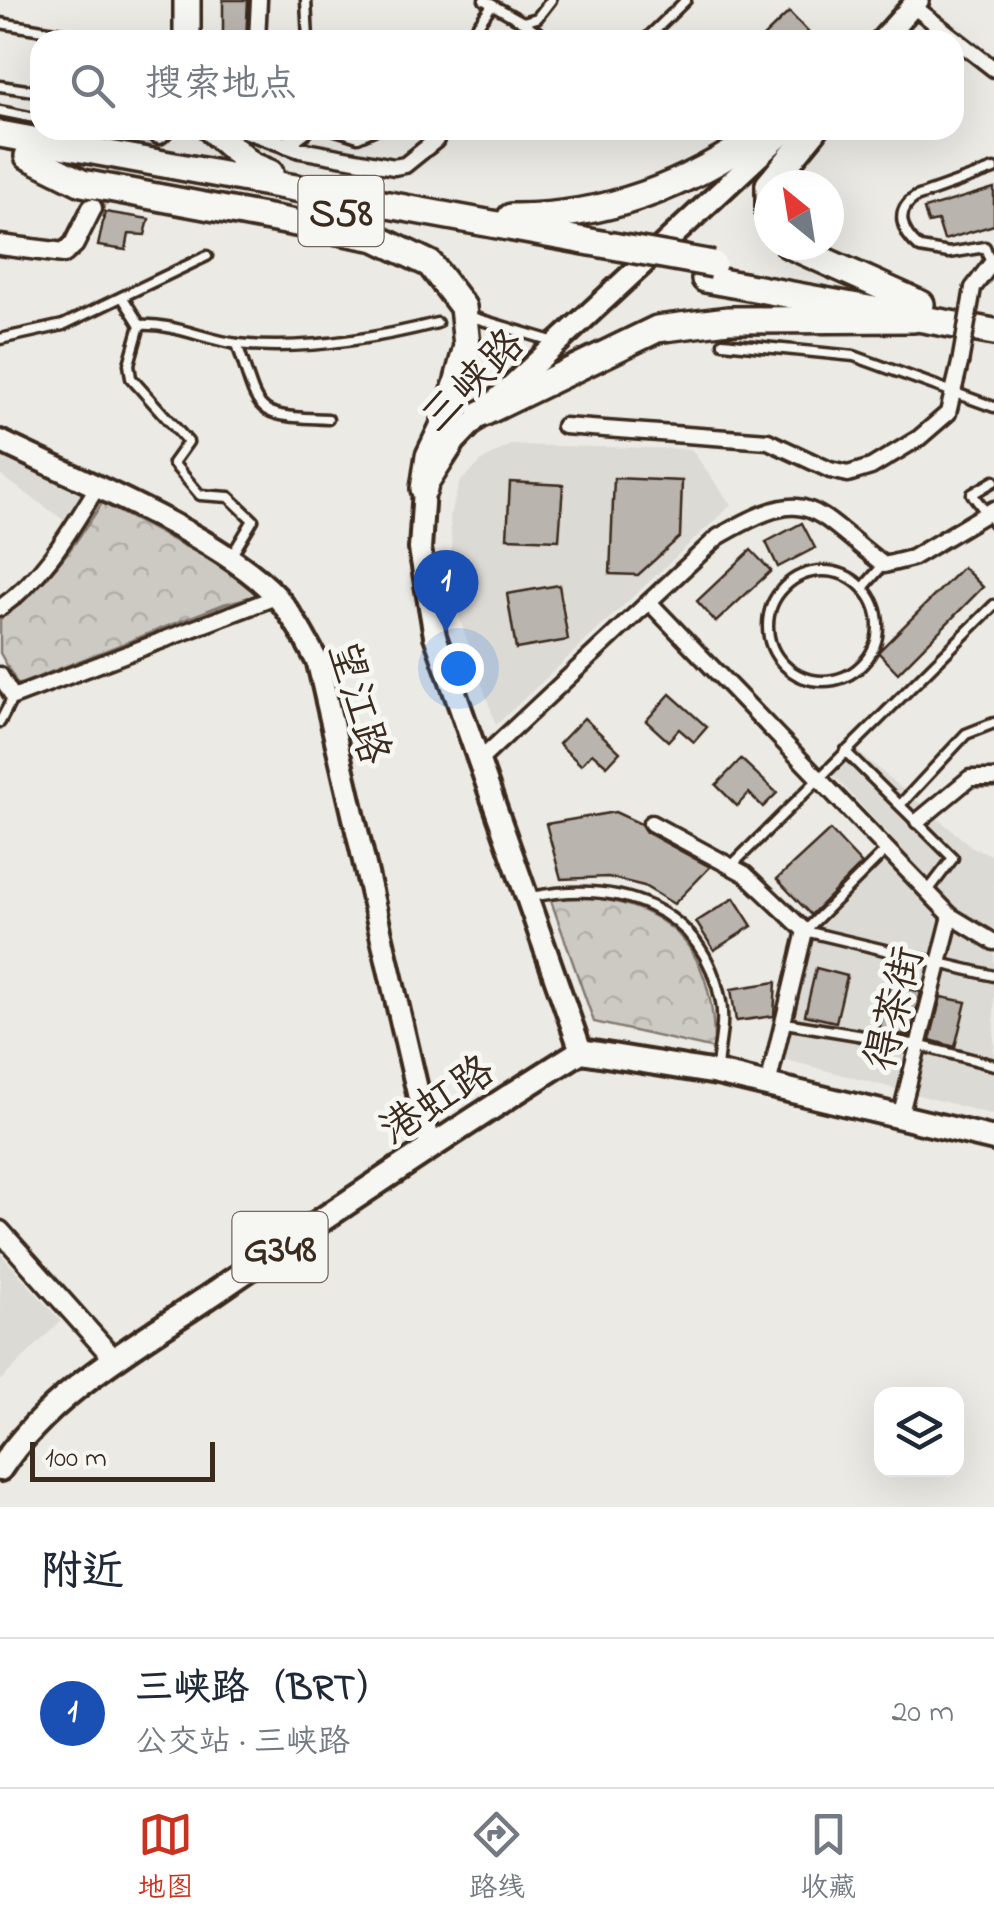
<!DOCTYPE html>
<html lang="zh">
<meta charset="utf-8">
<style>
body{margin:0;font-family:"Indie Flower","LXGW WenKai TC",sans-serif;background:#f2f2f3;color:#1f2937}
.controls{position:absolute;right:30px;bottom:30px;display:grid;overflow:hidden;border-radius:20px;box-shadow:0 10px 40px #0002}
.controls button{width:90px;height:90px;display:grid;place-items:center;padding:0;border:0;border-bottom:2px solid #e0e1e3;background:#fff;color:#1f2937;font:50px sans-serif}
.compass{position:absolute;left:754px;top:170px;width:90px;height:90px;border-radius:50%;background:#fff;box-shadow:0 10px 40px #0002;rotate:330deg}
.scale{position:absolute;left:30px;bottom:25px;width:185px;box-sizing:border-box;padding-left:10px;border:5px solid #3b2a1e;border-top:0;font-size:28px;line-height:35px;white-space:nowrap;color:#3b2a1e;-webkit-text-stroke:8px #f6f6f2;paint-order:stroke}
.you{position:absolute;left:458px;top:668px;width:35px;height:35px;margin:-25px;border:8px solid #fff;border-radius:50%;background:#1a73e8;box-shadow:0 0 0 15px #1a73e833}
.badge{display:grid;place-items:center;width:65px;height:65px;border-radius:50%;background:#c8321e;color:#fff;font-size:32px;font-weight:700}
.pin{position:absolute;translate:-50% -82px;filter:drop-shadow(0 2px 5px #0008)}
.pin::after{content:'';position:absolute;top:52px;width:35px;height:30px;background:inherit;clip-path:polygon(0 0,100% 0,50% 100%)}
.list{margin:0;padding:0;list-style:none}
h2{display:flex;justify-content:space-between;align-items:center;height:130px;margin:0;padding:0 40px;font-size:42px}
h2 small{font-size:32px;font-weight:400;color:#747a83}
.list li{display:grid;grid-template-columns:65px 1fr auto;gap:30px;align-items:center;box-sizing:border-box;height:150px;padding:0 40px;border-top:2px solid #e0e1e3}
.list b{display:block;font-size:38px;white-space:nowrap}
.list p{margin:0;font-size:32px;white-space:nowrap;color:#747a83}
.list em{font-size:32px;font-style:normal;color:#747a83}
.icon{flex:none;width:55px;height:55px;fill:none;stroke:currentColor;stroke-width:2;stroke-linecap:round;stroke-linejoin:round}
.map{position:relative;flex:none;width:994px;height:1507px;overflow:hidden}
.search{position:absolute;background:#fff;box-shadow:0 10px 40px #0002;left:30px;right:30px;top:30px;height:110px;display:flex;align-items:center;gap:25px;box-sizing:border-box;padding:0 35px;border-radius:30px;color:#747a83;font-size:38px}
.sheet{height:280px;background:#fff}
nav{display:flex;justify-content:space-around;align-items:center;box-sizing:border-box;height:140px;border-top:2px solid #e0e1e3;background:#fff;font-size:28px;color:#747a83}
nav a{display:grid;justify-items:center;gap:5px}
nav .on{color:#c8321e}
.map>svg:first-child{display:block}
</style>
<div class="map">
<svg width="994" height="1507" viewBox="0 0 994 1507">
<defs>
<pattern id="park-crowns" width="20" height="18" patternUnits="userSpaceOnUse" patternTransform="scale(2.5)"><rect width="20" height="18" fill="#cdcac4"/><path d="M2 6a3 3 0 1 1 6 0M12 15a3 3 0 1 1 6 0" fill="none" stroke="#b1aea8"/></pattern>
</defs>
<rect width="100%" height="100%" fill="#ebeae5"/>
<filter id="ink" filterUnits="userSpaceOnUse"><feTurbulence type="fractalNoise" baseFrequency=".01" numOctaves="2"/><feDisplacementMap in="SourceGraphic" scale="20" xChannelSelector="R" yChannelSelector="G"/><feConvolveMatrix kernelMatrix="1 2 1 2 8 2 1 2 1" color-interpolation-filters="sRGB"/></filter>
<g filter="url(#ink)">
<!-- built -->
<g fill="#dcdad4">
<path d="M510 445 691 449 731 505 496 725 455 605 450 516 460 482 483 460Z"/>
<path d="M0 452 80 495 65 521 0 475Z"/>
<path d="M857 751 972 847 994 856V1115L783 1059 810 938 899 846 833 775Z"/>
<path d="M0 1253 61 1321 0 1381Z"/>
</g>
<!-- park -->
<g fill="url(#park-crowns)" stroke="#847a71" stroke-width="2.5">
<path d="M102 503 264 588 265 593 224 604 18 685 0 653V619C44 588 73 548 102 503Z"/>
<path d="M584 897C679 905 715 958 714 1049L594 1022 550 898Z"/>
</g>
<!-- building -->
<g fill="#bab4ae" stroke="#3b2a1e" stroke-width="2.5">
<path d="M223 0H248L246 40H223Z"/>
<path d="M789 12 808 32 800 40H760Z"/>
<path d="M994 188V225L944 240 938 221 928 223 924 209Z"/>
<path d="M105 212 149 219 145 235 129 234 126 250 98 246Z"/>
<path d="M614 478 682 481 680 537 638 575 610 574Z"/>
<path d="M510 482 563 485 559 540 507 538Z"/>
<path d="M802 523 815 548 778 567 766 542Z"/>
<path d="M751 550 771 571 716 622 697 601Z"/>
<path d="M963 567 983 587 898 673 878 652Z"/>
<path d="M559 585 568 640 516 649 507 594Z"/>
<path d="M670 694 707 727 694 742 679 729 668 741 646 721Z"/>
<path d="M584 718 620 752 607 766 592 753 581 765 559 744Z"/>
<path d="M741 759 777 793 763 807 749 793 737 806 716 785Z"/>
<path d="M615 812 641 824 646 832 710 867 674 904 644 886 608 877 561 879 546 824Z"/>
<path d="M830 830 862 864 811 915 777 879Z"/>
<path d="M734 898 752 926 714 950 696 922Z"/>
<path d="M816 968 847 976 836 1022 805 1015Z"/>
<path d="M776 982 774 1016 736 1021 731 989Z"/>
<path d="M890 984 921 992 910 1036 879 1031Z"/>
<path d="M941 997 966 1002 955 1047 930 1040Z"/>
</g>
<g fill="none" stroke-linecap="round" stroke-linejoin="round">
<!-- tertiary-tunnel -->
<path stroke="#c8c4bd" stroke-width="18" stroke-dasharray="18 9" stroke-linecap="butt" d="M92 208 159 134"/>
<!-- service casing -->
<g stroke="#3b2a1e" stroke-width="15">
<g id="service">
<path d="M306 0 308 40"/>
<path d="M484 0 523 22 537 18 551 0"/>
<path d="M523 22 549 40"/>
<path d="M0 23 61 33 66 40"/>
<path d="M467 40 492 5"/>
<path d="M645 40 686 0"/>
<path d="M0 86 40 92"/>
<path d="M0 111 40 119"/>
<path d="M336 130 358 137 374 130"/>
<path d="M991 263 985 247 949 253 920 248C902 233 893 211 916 197L994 169"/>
<path d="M123 298 140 325C174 323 205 340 238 344 304 351 374 339 437 323"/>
<path d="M475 318 552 341"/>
<path d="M140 325 129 364 131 378 188 442 173 463 200 495 229 497 253 520 232 555"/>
<path d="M0 339 63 325 207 256"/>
<path d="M723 343 854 356 994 407"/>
<path d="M237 344C261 413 250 416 328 419"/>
<path d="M994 481 972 494 994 523"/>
<circle cx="823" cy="626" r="55"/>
<path d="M863 588 883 565"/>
<path d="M0 722 13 697"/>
<path d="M845 751 953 858 928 891"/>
<path d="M901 804 966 734 994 723"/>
<path d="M731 866 994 605"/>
<path d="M531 897C617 880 702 904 721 1002 725 1026 718 1047 717 1070"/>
<path d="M805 931 994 976"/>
<path d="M805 931 887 849"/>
<path d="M785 1023 918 1045 994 1065"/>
</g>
</g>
<!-- minor casing -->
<g stroke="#3b2a1e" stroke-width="21">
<g id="minor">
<path d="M913 6 994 69"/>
<path d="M257 40 259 0"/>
<path d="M244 130 300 150 394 167 405 165 436 140"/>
<path d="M285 145 305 130"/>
<path d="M973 288 994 260"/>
<path d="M564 426 768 441 830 470 848 474 871 467 919 438 948 413 960 363"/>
<path d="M649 602 951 916 994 942"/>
<path d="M0 608C43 578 69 533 96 489"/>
<path d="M0 675 13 697 276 597"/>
<path d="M479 761 718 537C811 483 808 507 884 565L912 558 994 509"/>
<path d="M918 821 970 778H994"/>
<path d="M651 823 745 874 805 931 768 1085"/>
<path d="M900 1117 951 916"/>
</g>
</g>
<!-- tertiary casing -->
<g stroke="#3b2a1e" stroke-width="25">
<g id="tertiary">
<path d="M159 134 163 130"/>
<path d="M0 245 64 253 74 244 92 208"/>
<path d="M0 1231 115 1360"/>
</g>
</g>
<!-- secondary casing -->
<g stroke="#3b2a1e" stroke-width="28">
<g id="secondary">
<path d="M882 40 918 0"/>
<path d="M0 441C77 479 221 536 277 597 294 617 306 640 318 663L430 1145"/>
<path d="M581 1051 435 636 420 549 424 489 455 441 481 414 787 130"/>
</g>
</g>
<!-- trunk casing -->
<g stroke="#3b2a1e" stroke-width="30">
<path id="trunk" d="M0 1469C51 1391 142 1342 217 1291 337 1209 457 1128 581 1051L717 1073 994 1139"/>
</g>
<!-- motorway casing -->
<g stroke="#3b2a1e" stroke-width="32">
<g id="motorway">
<path d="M187 40V0"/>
<path d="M212 130 251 165 270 173"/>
<path d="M0 134 585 241"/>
<path d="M28 156 82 183 376 238 430 264 463 307 467 346 449 414 429 456 424 489"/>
<path d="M769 185 814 130"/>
<path d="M769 185V213"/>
<path d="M511 217C605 218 690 185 766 130"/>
<path d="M789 245 921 304"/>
<path d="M705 279 994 332"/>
<path d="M481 414 657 329 728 320 913 319"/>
</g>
</g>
<!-- service -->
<use href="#service" stroke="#f6f6f2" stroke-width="8"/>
<!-- minor -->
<use href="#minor" stroke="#f6f6f2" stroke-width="14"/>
<!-- tertiary -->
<use href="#tertiary" stroke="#f6f6f2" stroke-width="18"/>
<!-- secondary -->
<use href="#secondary" stroke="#f6f6f2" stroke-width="20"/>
<!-- trunk -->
<use href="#trunk" stroke="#f6f6f2" stroke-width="22"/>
<!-- motorway -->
<use href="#motorway" stroke="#f6f6f2" stroke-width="25"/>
<!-- minor-bridge casing -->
<g stroke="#3b2a1e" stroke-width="21" stroke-linecap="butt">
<path id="minor-bridge" d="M960 363 973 288"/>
</g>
<!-- motorway-bridge casing -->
<g stroke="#3b2a1e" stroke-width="32" stroke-linecap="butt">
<path id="motorway-bridge" d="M585 241 713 264"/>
</g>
<!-- minor-bridge -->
<use href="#minor-bridge" stroke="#f6f6f2" stroke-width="14"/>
<!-- motorway-bridge -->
<use href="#motorway-bridge" stroke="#f6f6f2" stroke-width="25"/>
</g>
</g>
<g text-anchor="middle" stroke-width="10" stroke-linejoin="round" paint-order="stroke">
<!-- shield labels -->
<g fill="#f6f6f2" stroke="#73675e" stroke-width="2.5">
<rect x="298.5" y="176" width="85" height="70" rx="8"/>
<rect x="232.5" y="1212" width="95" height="70" rx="8"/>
</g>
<g font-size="40" font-weight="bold" fill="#3b2a1e">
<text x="341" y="225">S58</text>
<text x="280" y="1261">G348</text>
</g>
<!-- street labels -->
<g font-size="42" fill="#3b2a1e" stroke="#f6f6f2">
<text transform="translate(471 379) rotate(-45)" y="15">三峡路</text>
<text transform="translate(361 702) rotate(74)" y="15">望江路</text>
<text transform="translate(892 1008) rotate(-76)" y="15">得茶街</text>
<text transform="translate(436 1098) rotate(-33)" y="15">港虹路</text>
</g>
</g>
</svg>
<div class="controls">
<button><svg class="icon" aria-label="layers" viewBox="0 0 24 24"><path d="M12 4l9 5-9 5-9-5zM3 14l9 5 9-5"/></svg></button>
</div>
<svg class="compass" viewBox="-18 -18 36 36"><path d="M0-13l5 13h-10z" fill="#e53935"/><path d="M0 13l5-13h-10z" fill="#747a83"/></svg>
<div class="scale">100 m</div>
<div class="you"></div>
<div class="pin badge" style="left:446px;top:632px;background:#1a4fb4">1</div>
<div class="search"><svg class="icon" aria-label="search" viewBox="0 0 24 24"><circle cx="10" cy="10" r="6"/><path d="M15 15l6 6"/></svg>搜索地点</div>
</div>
<section class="sheet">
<h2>附近<small></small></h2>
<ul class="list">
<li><span class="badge" style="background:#1a4fb4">1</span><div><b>三峡路（BRT）</b><p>公交站 · 三峡路</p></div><em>20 m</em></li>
</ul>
</section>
<nav>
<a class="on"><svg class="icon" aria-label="map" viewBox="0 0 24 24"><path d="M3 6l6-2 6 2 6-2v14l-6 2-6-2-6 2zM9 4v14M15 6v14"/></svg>地图</a>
<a><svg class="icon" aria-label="directions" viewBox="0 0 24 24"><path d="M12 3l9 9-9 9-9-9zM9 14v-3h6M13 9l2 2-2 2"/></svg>路线</a>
<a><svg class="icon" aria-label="saved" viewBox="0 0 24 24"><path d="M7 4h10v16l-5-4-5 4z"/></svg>收藏</a>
</nav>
